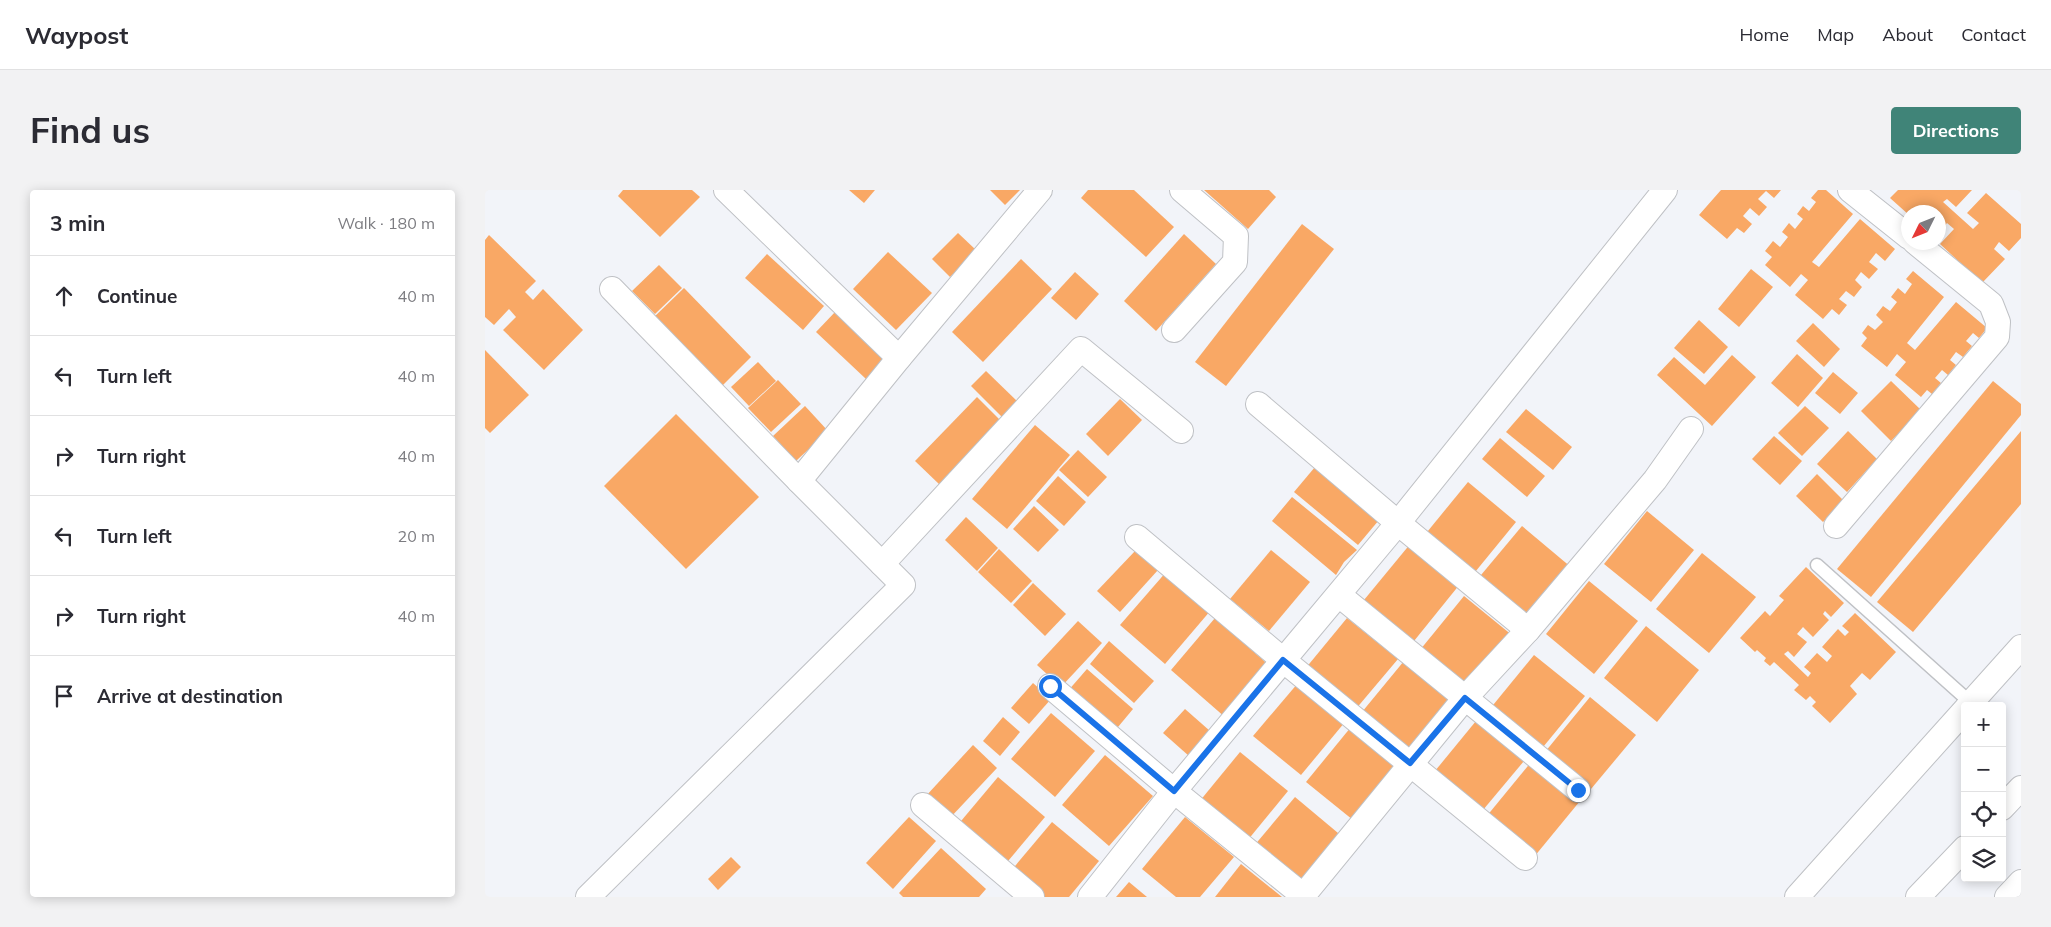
<!DOCTYPE html>
<meta charset="utf-8">
<style>
body{margin:0;font-family:Mulish,sans-serif;background:#f2f2f3;color:#2b2b33}
.controls{position:absolute;right:15px;bottom:15px;display:grid;overflow:hidden;border-radius:5px;box-shadow:0 2px 12px #0003}
.controls button{width:45px;height:45px;display:grid;place-items:center;padding:0;border:0;border-bottom:1px solid #e1e1e2;background:#fff;color:#2b2b33;font:25px sans-serif}
.compass{position:absolute;left:1416px;top:15px;width:45px;height:45px;border-radius:50%;background:#fff;box-shadow:0 2px 12px #0003;rotate:227deg}
.stop{position:absolute;width:15px;height:15px;margin:-11px;border:4px solid #1a73e8;border-radius:50%;background:#fff}
.stop.end{background:#1a73e8;border-color:#fff;box-shadow:0 1px 5px #0008}
.list{margin:0;padding:0;list-style:none}
h2{display:flex;justify-content:space-between;align-items:center;height:65px;margin:0;padding:0 20px;font-size:21px}
h2 small{font-size:16px;font-weight:400;color:#7c7c81}
.list li{display:grid;grid-template-columns:32px 1fr auto;gap:15px;align-items:center;box-sizing:border-box;height:80px;padding:0 20px;border-top:1px solid #e1e1e2}
.list b{display:block;font-size:19px;white-space:nowrap}
.list em{font-size:16px;font-style:normal;color:#7c7c81}
.icon{flex:none;width:28px;height:28px;fill:none;stroke:currentColor;stroke-width:2;stroke-linecap:round;stroke-linejoin:round}
.map{position:relative;flex:none;width:1536px;height:707px;overflow:hidden;border-radius:5px}
header{display:flex;align-items:center;gap:30px;box-sizing:border-box;height:70px;padding:0 25px;background:#fff;border-bottom:1px solid #e1e1e2}
header strong{font-size:24px}
nav{display:flex;gap:28px;margin-inline-start:auto;font-size:18px}
.intro{display:flex;align-items:center;justify-content:space-between;box-sizing:border-box;height:120px;padding:0 30px}
h1{margin:0;font-size:35px}
.button{padding:12px 22px;border-radius:5px;background:#408478;color:#fff;font-size:18px;font-weight:700}
main{display:flex;gap:30px;padding:0 30px}
aside{flex:1;background:#fff;border-radius:5px;box-shadow:0 2px 12px #0003}
.map>svg:first-child{display:block}
</style>
<header>
<strong>Waypost</strong>
<nav><a>Home</a><a>Map</a><a>About</a><a>Contact</a></nav>
</header>
<div class="intro"><h1>Find us</h1><a class="button">Directions</a></div>
<main>
<aside>
<h2>3 min<small>Walk · 180 m</small></h2>
<ul class="list">
<li><svg class="icon" aria-label="ahead" viewBox="0 0 24 24"><path d="M12 20V5M6 11l6-6 6 6"/></svg><div><b>Continue</b></div><em>40 m</em></li>
<li><svg class="icon" aria-label="left" viewBox="0 0 24 24"><path d="M17 20v-9H6M10 6l-5 5 5 5"/></svg><div><b>Turn left</b></div><em>40 m</em></li>
<li><svg class="icon" aria-label="right" viewBox="0 0 24 24"><path d="M7 20v-9h11M14 6l5 5-5 5"/></svg><div><b>Turn right</b></div><em>40 m</em></li>
<li><svg class="icon" aria-label="left" viewBox="0 0 24 24"><path d="M17 20v-9H6M10 6l-5 5 5 5"/></svg><div><b>Turn left</b></div><em>20 m</em></li>
<li><svg class="icon" aria-label="right" viewBox="0 0 24 24"><path d="M7 20v-9h11M14 6l5 5-5 5"/></svg><div><b>Turn right</b></div><em>40 m</em></li>
<li><svg class="icon" aria-label="arrive" viewBox="0 0 24 24"><path d="M6 21V4h12l-3 4 3 4H6"/></svg><div><b>Arrive at destination</b></div></li>
</ul>
</aside>
<div class="map">
<svg width="1536" height="707" viewBox="0 0 1536 707">
<rect width="100%" height="100%" fill="#f2f4f9"/>
<!-- building -->
<g fill="#f9a865">
<path d="M138 0H207L215 7 175 47 133 6Z"/>
<path d="M364 0H390L379 13Z"/>
<path d="M505 0H535L520 15Z"/>
<path d="M603 0H649L689 37 661 67 596 8Z"/>
<path d="M719 0H784L791 7 763 39Z"/>
<path d="M1236 0H1296L1289 8 1281 1 1273 9 1282 17 1274 26 1265 18 1258 26 1267 34 1259 43 1252 38 1242 49 1214 25Z"/>
<path d="M1333 0H1341L1368 24 1327 72 1334 77 1375 29 1410 59 1400 71 1391 63 1384 72 1393 79 1384 89 1376 82 1370 90 1377 97 1369 107 1361 101 1354 109 1362 115 1354 125 1347 119 1338 129 1310 105 1323 90 1316 84 1305 97 1280 75 1287 67 1280 61 1288 51 1295 57 1303 47 1297 42 1304 33 1310 39 1318 29 1312 24 1318 16 1324 21 1331 12 1326 8Z"/>
<path d="M1413 0H1487L1471 17 1462 9 1458 12 1488 39 1494 33 1482 23 1501 3 1536 34V48L1524 61 1514 52 1509 59 1520 69 1497 93 1455 54 1469 39 1462 33 1454 42V22H1424V25L1405 8Z"/>
<path d="M817 34 849 59 741 196 710 172Z"/>
<path d="M473 43 491 60 465 87 447 69Z"/>
<path d="M699 44 731 74 671 141 639 111Z"/>
<path d="M4 45 51 91 40 102 48 110 58 99 98 140 59 180 18 140 31 127 24 119 9 135 0 127V50Z"/>
<path d="M403 62 447 103 411 140 368 99Z"/>
<path d="M282 64 339 116 318 140 260 88Z"/>
<path d="M536 69 567 99 498 172 467 142Z"/>
<path d="M174 75 197 98 170 124 147 101Z"/>
<path d="M1266 79 1288 97 1254 137 1233 119Z"/>
<path d="M1428 81 1459 107 1422 153 1430 160 1471 112 1502 138 1494 148 1488 143 1481 151 1487 156 1478 167 1471 162 1465 170 1471 175 1463 185 1457 180 1450 188 1456 193 1447 204 1442 200 1436 207 1410 185 1421 172 1412 164 1402 177 1376 156 1382 148 1377 143 1383 135 1390 140 1398 132 1391 125 1398 116 1405 121 1412 112 1406 107 1413 98 1420 104 1427 94 1421 89Z"/>
<path d="M590 82 614 104 591 130 566 108Z"/>
<path d="M199 98 266 167 235 198 167 129Z"/>
<path d="M351 121 401 168 381 189 331 142Z"/>
<path d="M1214 130 1243 157 1219 184 1189 158Z"/>
<path d="M1328 133 1355 159 1339 177 1311 151Z"/>
<path d="M0 160 44 205 5 243 0 238Z"/>
<path d="M1312 164 1338 188 1313 217 1286 193Z"/>
<path d="M1247 165 1271 187 1227 236 1172 185 1189 167 1220 195Z"/>
<path d="M273 172 291 191 264 216 246 197Z"/>
<path d="M501 181 535 214 520 230 486 196Z"/>
<path d="M1348 182 1373 203 1355 224 1330 203Z"/>
<path d="M293 190 316 214 286 242 263 218Z"/>
<path d="M1406 191 1436 220 1406 251 1376 221Z"/>
<path d="M1508 191 1536 214V225L1386 407 1352 379Z"/>
<path d="M492 207 517 232 455 295 430 271Z"/>
<path d="M635 209 657 230 623 266 601 244Z"/>
<path d="M320 216 343 241 311 271 288 246Z"/>
<path d="M1320 216 1344 238 1317 266 1293 243Z"/>
<path d="M1041 219 1087 257 1068 280 1021 242Z"/>
<path d="M191 224 274 307 201 379 119 296Z"/>
<path d="M550 235 585 265 522 339 487 309Z"/>
<path d="M1363 241 1392 269 1362 302 1332 274Z"/>
<path d="M1536 241V314L1428 442 1392 412Z"/>
<path d="M1289 246 1317 271 1295 295 1267 269Z"/>
<path d="M1015 248 1060 286 1042 307 997 269Z"/>
<path d="M593 260 622 287 603 307 574 280Z"/>
<path d="M830 277 894 330 873 355 809 302Z"/>
<path d="M1332 284 1359 311 1338 332 1311 306Z"/>
<path d="M573 286 601 312 579 336 551 311Z"/>
<path d="M983 292 1031 332 986 387 938 347Z"/>
<path d="M807 307 872 360 859 372 851 385 787 331Z"/>
<path d="M549 316 574 340 553 362 528 339Z"/>
<path d="M1162 321 1209 360 1166 412 1119 374Z"/>
<path d="M481 327 513 358 492 381 460 350Z"/>
<path d="M1037 336 1087 378 1042 433 991 391Z"/>
<path d="M926 353 975 394 929 451 879 410Z"/>
<path d="M514 359 547 391 526 413 493 382Z"/>
<path d="M651 360 673 380 635 422 612 401Z"/>
<path d="M786 360 825 392 784 441 745 409Z"/>
<path d="M1217 363 1271 407 1224 463 1171 419Z"/>
<path d="M1321 377 1359 413 1346 427 1340 421 1338 424 1344 430 1328 447 1318 437 1312 444 1322 452 1309 467 1303 461 1299 464 1323 487 1326 483 1319 477 1332 463 1342 472 1347 466 1337 457 1353 439 1360 446 1364 442 1357 436 1370 423 1411 462 1385 490 1377 483 1365 496 1372 504 1345 533 1327 516 1331 512 1325 506 1321 510 1309 500 1314 495 1289 472 1285 476 1279 471 1281 468 1272 460 1270 462 1255 448 1280 421 1285 426 1299 410 1294 406Z"/>
<path d="M682 381 726 420 680 474 635 435Z"/>
<path d="M1104 391 1153 431 1109 484 1061 444Z"/>
<path d="M548 393 581 424 560 446 528 415Z"/>
<path d="M979 406 1028 446 983 500 935 460Z"/>
<path d="M730 428 786 477 741 528 686 480Z"/>
<path d="M862 428 913 469 870 520 820 479Z"/>
<path d="M593 431 617 453 576 497 552 475Z"/>
<path d="M1161 436 1214 480 1172 532 1119 488Z"/>
<path d="M624 451 669 491 649 513 605 474Z"/>
<path d="M1049 465 1100 506 1054 562 1004 520Z"/>
<path d="M919 471 969 512 927 563 877 522Z"/>
<path d="M602 479 648 519 628 543 582 502Z"/>
<path d="M548 493 566 509 544 534 526 518Z"/>
<path d="M813 493 860 532 816 585 768 546Z"/>
<path d="M1105 507 1151 545 1106 599 1060 562Z"/>
<path d="M700 519 725 541 704 566 678 543Z"/>
<path d="M566 523 610 561 570 607 526 569Z"/>
<path d="M518 527 535 542 515 566 498 551Z"/>
<path d="M991 531 1039 571 998 620 950 581Z"/>
<path d="M866 537 913 576 868 630 821 592Z"/>
<path d="M488 555 512 578 464 629 440 607Z"/>
<path d="M755 562 803 601 762 651 714 612Z"/>
<path d="M620 565 668 606 624 656 577 615Z"/>
<path d="M1047 571 1095 611 1049 667 1001 627Z"/>
<path d="M513 587 560 627 518 677 471 637Z"/>
<path d="M810 607 859 648 817 698 768 657Z"/>
<path d="M424 627 451 651 408 699 381 673Z"/>
<path d="M700 627 749 667 715 707H691L657 679Z"/>
<path d="M567 632 614 671 584 707H555L525 682Z"/>
<path d="M456 658 501 699 494 707H418L414 703Z"/>
<path d="M246 667 256 677 233 700 223 689Z"/>
<path d="M756 674 797 707H730Z"/>
<path d="M644 692 662 707H631Z"/>
</g>
<g fill="none" stroke-linecap="round" stroke-linejoin="round">
<!-- lane casing -->
<g stroke="#bfc1c5" stroke-width="15">
<path id="lane" d="M1332 375 1486 513"/>
</g>
<!-- street casing -->
<g stroke="#bfc1c5" stroke-width="26">
<g id="street">
<path d="M241 0 414 168"/>
<path d="M1365 0 1424 47"/>
<path d="M127 99 314 291 414 168 555 0"/>
<path d="M689 140 750 72 751 46 697 0"/>
<path d="M773 214 913 333 1043 440 1170 290 1206 239"/>
<path d="M1351 336 1512 147 1513 132 1506 114 1430 52"/>
<path d="M652 347 798 470 1040 668"/>
<path d="M397 374 596 159 696 241"/>
<path d="M854 405 1093 600"/>
<path d="M565 496 689 601 820 707"/>
<path d="M1483 516 1536 457"/>
<path d="M438 615 547 707"/>
<path d="M1517 618 1536 598"/>
<path d="M103 707 418 395 314 291"/>
<path d="M605 707 689 601 913 333 1180 0"/>
<path d="M817 707 980 508 1043 440"/>
<path d="M1312 707 1480 520"/>
<path d="M1433 707 1480 658"/>
<path d="M1522 707 1536 692"/>
</g>
</g>
<!-- lane -->
<use href="#lane" stroke="#fff" stroke-width="12"/>
<!-- street -->
<use href="#street" stroke="#fff" stroke-width="24"/>
</g>
<g fill="none" stroke-linecap="round" stroke-linejoin="round">
<!-- route -->
<path stroke="#1a73e8" stroke-width="6" d="M565 496 689 601 798 470 925 573 980 508 1093 600"/>
</g>
</svg>
<div class="controls">
<button>+</button>
<button>−</button>
<button><svg class="icon" aria-label="locate" viewBox="0 0 24 24"><circle cx="12" cy="12" r="6"/><path d="M12 2v4M12 18v4M2 12h4M18 12h4"/></svg></button>
<button><svg class="icon" aria-label="layers" viewBox="0 0 24 24"><path d="M12 4l9 5-9 5-9-5zM3 14l9 5 9-5"/></svg></button>
</div>
<svg class="compass" viewBox="-18 -18 36 36"><path d="M0-13l5 13h-10z" fill="#e53935"/><path d="M0 13l5-13h-10z" fill="#7c7c81"/></svg>
<div class="stop" style="left:565px;top:496px"></div>
<div class="stop end" style="left:1093px;top:600px"></div>
</div>
</main>
